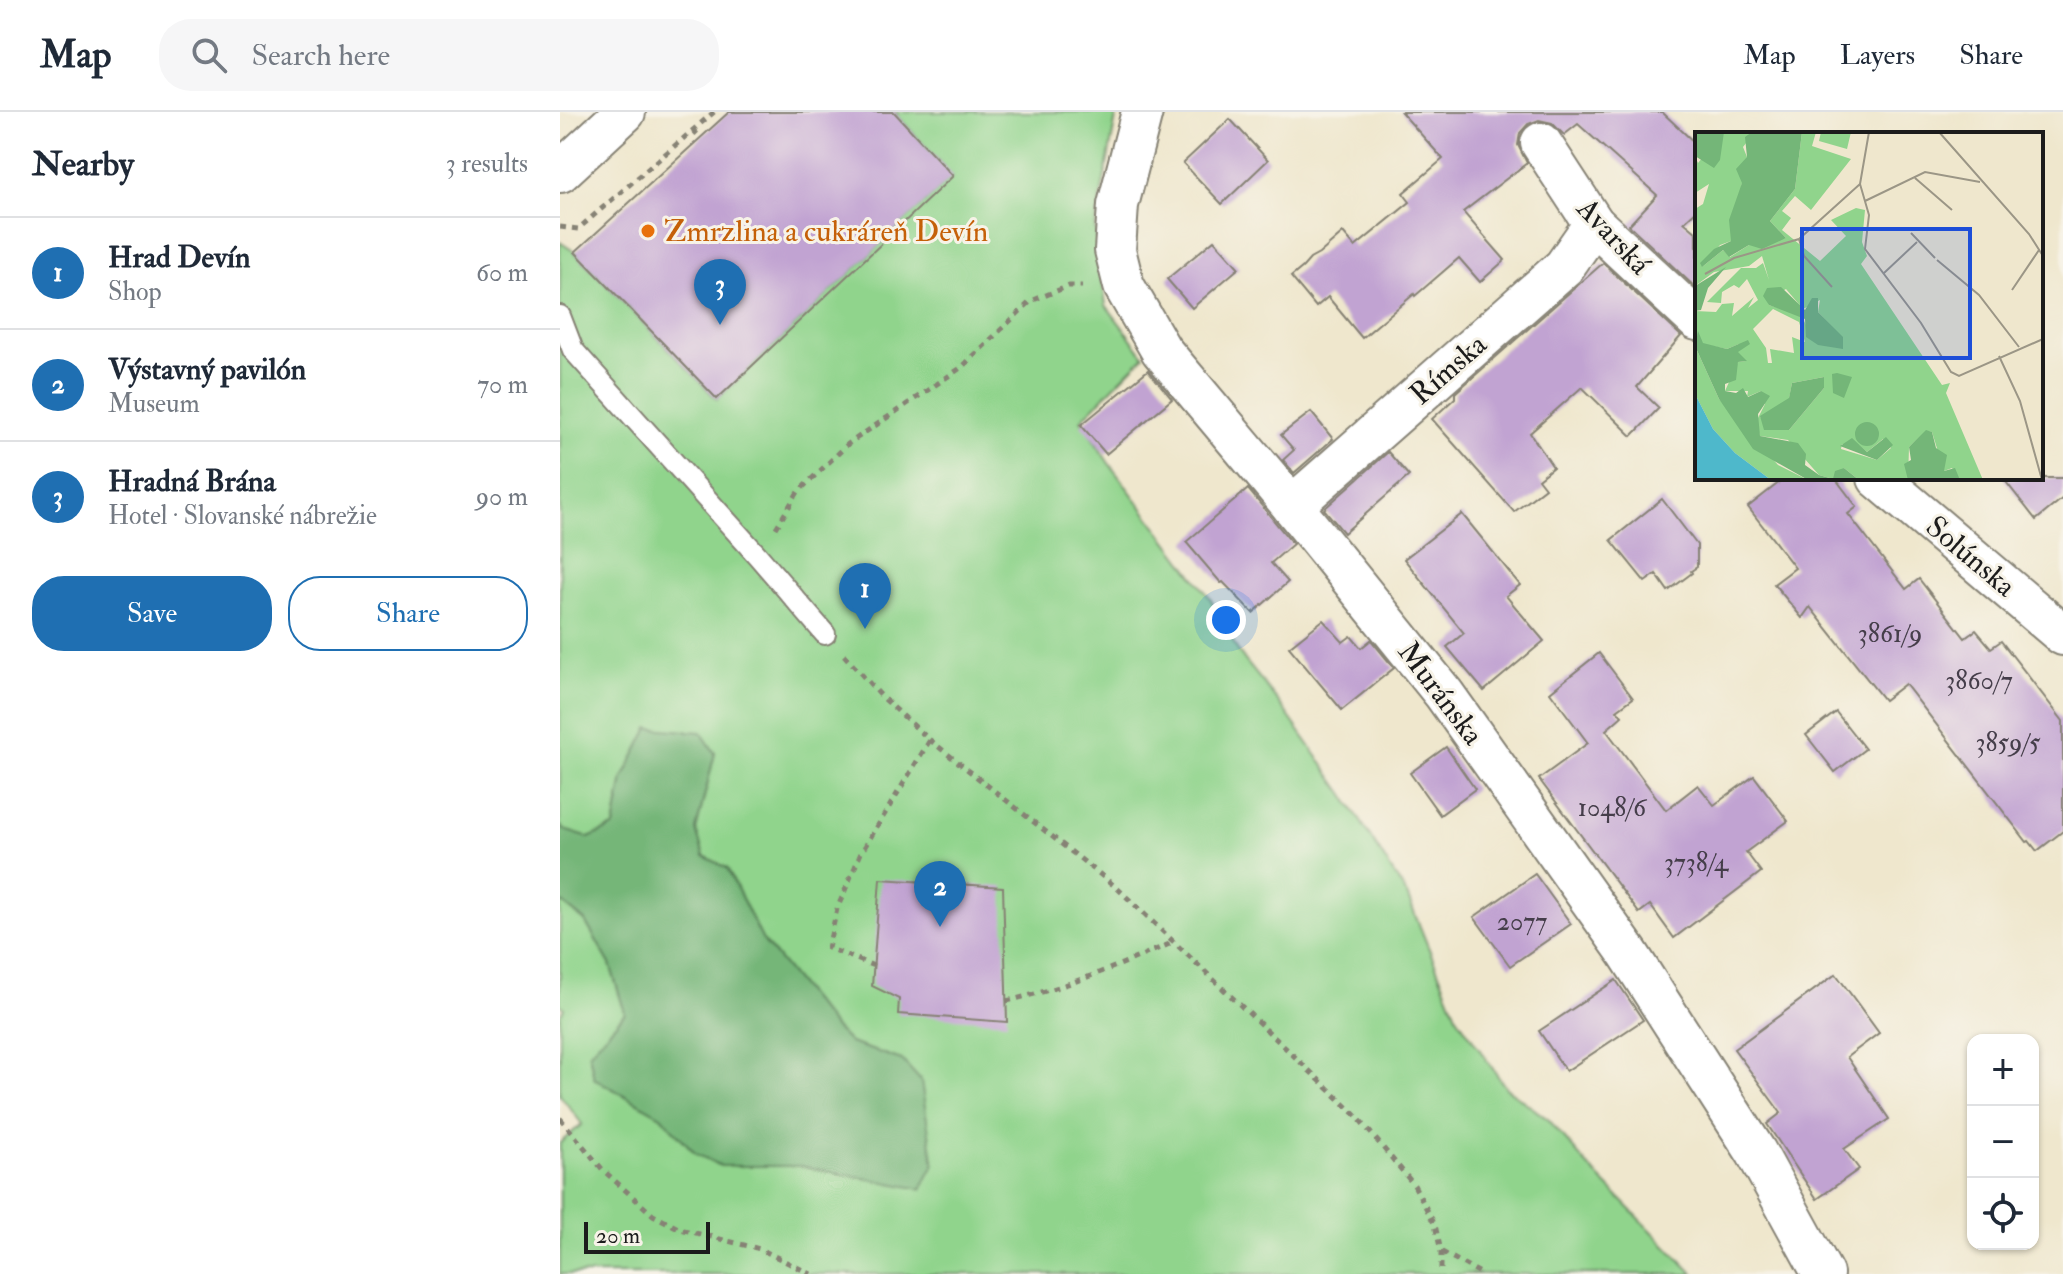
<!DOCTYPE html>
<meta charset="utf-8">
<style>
body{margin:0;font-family:"IM FELL Double Pica",serif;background:#f6f6f7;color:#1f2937}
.controls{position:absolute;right:24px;bottom:24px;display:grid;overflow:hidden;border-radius:16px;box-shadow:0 2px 6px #0004}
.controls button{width:72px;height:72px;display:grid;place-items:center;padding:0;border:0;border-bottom:2px solid #e0e1e3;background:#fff;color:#1f2937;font:40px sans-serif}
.scale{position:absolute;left:24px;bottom:20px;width:126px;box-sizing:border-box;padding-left:8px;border:4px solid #1c1c1c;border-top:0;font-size:22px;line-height:28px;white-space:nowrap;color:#1c1c1c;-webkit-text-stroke:6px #f7f3e8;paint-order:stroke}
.you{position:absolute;left:666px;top:508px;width:28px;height:28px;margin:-20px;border:6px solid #fff;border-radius:50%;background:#1a73e8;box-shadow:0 0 0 12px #1a73e833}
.badge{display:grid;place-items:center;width:52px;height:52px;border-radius:50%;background:#1f6fb2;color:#fff;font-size:26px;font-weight:700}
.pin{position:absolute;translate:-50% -66px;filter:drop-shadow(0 2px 4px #0008)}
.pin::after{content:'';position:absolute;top:42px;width:28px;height:24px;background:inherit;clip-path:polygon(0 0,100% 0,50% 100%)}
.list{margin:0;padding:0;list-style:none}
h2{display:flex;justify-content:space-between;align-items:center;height:104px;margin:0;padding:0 32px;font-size:34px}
h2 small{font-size:26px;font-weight:400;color:#747a83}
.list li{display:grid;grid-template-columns:52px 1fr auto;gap:24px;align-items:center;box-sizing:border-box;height:112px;padding:0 32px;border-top:2px solid #e0e1e3}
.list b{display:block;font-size:30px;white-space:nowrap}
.list p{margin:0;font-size:26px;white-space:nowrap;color:#747a83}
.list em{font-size:26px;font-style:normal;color:#747a83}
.actions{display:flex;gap:16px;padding:24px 32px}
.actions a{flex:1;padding:18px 0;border:2px solid #1f6fb2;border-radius:32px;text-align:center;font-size:28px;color:#1f6fb2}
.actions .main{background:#1f6fb2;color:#fff}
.icon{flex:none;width:44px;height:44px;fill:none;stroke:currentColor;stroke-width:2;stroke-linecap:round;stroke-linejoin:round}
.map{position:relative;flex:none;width:1503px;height:1162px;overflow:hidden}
header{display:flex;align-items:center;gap:48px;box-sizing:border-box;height:112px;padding:0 40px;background:#fff;border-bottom:2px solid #e0e1e3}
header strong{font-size:38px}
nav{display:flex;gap:44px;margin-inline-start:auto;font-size:28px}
.search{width:560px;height:72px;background:#f6f6f7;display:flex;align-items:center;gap:20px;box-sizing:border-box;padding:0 28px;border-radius:32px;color:#747a83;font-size:30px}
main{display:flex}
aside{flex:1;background:#fff}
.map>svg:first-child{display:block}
</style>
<header>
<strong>Map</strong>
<div class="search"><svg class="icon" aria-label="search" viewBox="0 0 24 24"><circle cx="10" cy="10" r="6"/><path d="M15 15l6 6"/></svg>Search here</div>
<nav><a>Map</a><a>Layers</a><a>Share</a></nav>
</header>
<main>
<aside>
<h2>Nearby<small>3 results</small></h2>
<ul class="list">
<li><span class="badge">1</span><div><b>Hrad Devín</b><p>Shop</p></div><em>60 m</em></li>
<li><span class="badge">2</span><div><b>Výstavný pavilón</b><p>Museum</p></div><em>70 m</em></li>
<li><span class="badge">3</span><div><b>Hradná Brána</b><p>Hotel · Slovanské nábrežie</p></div><em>90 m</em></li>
</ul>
<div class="actions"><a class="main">Save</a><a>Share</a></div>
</aside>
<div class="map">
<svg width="1503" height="1162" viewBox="0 0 1503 1162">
<rect width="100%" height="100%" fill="#f7f3e8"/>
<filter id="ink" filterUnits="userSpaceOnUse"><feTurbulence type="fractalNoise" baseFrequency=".0125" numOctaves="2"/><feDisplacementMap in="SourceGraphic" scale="16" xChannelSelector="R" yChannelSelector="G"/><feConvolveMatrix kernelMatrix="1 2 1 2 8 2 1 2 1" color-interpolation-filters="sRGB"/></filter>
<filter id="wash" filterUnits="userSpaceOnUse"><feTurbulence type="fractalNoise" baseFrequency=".006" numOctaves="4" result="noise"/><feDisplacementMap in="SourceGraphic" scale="32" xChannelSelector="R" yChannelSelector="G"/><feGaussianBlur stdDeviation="1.8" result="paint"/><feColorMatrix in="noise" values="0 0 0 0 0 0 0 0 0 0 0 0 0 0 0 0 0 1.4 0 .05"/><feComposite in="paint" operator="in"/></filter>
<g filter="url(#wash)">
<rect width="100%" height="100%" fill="#efe7cd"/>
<!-- green -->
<path fill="#90d48c" stroke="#567854" stroke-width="2" d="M334 0H557L535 116 546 193 584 244 521 308 548 350 650 486 679 541 718 589 783 681 847 783 896 903 946 976 989 1008 1026 1052 1134 1162H0V1031L22 1012 0 983V904L4 896 0 893V789L25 809 50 852 65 901 29 941 34 966 101 1004 136 1042 161 1054H240L361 1076 342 948 290 931 270 911 202 827 167 756 144 744 136 718 155 641 63 666 54 715 29 726 4 718 0 713V130L15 140 157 287 392 64Z"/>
<!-- forest -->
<path fill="#74b678" stroke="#48694a" stroke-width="2" d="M89 616 141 620 155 641 136 718 144 744 167 756 202 827 270 911 290 931 342 948 361 969 374 1053 361 1077 240 1054H161L136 1042 101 1004 34 966 29 941 65 901 50 852 25 809 0 789V713L4 718 29 726 54 715 63 666Z"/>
<g id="blocks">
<!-- building -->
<g fill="#c1a3d2">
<path d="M169 0H334L393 64 157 287 15 140Z"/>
<path d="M841 0H1102L1137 33V98L1124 110 1137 121V177L1069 113 1097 83 1018 12 1004 23 992 11 979 8 968 12 960 21 958 33 967 51 903 100 945 148 920 170 899 146 855 184 854 182 802 226 768 185 756 195 731 165 743 155 750 147 759 142 783 121 795 135 850 90 843 81 883 47Z"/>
<path d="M670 7 708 48 662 92 623 51Z"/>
<path d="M654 128 679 156 632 196 607 167Z"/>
<path d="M1043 151 1121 224 1077 275 1099 296 1072 324 1022 275 970 321 993 355 978 367 985 376 954 400 872 307 895 286V281Z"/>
<path d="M588 258 612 287 546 342 521 313Z"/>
<path d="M751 300 773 327 734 361 723 348 734 338 721 323Z"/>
<path d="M828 340 849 364 784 421 764 397Z"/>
<path d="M1225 366H1275L1297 395 1288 402 1346 477 1359 467 1405 526 1416 518 1431 536 1441 529 1503 609V719L1477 739 1469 729 1467 730 1345 572 1324 588 1250 495 1242 506 1214 472 1235 456 1188 395Z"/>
<path d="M1443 366H1503V386L1476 408Z"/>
<path d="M688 377 733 432 711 451 728 470 693 501 663 470 661 471 626 430Z"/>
<path d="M1102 387 1137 433V455L1131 459 1132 461 1108 479 1096 462 1085 470 1051 428Z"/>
<path d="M902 402 960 473 946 484 984 529 924 579 887 535 904 521 844 447Z"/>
<path d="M763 508 783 530 791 524 801 536 811 528 834 556 782 598 729 535Z"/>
<path d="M1039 541 1073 586 1057 598 1062 604 1046 618 1106 698 1138 673 1154 693 1194 664 1228 709 1186 740 1201 760 1114 826 1090 793 1079 801 979 667 1028 631 990 580Z"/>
<path d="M1276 600 1305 637 1275 660 1246 623Z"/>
<path d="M886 635 915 677 880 703 850 661Z"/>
<path d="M975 762 1011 812 950 854 914 805Z"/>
<path d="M320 767 443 775 447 910 338 902 339 887 312 874Z"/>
<path d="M1276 862 1319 921 1287 945 1329 1007 1284 1037 1299 1057 1257 1087 1207 1012 1221 1001 1174 937Z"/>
<path d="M1056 868 1083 908 1006 959 979 919Z"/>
</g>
</g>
</g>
<g filter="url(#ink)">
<use href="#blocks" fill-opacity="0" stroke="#868274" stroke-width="2"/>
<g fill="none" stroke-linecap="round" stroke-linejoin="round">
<!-- service casing -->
<g stroke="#868274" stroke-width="24">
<path id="service" d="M0 204 13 238 198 444 265 522"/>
</g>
<!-- minor casing -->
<g stroke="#868274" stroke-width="44">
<g id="minor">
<path d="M582 0 558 93 555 138 564 174 601 238 732 394 884 582 1068 841 1196 1040 1263 1162"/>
<path d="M981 31 1034 112 1137 208"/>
<path d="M0 60 65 0"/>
<path d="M1318 366 1503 523"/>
<path d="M732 394 1004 155 1034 112"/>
</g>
</g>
<!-- path -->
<g stroke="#868274" stroke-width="5" stroke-dasharray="6 6" stroke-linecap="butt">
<path d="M133 18 140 25"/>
<path d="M0 115 18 117 154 0"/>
<path d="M216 416 238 380 288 332 402 255 471 189 509 174H522"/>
<path d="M284 543 322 585 370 628 556 775 795 1002 854 1073 875 1113 881 1139V1162"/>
<path d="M314 854 268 836 277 797 301 741 370 628"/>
<path d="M446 889C506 876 558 854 614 830"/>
<path d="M0 1006 43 1058 93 1103 120 1117 200 1137 251 1162"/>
<path d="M882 1140 922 1162"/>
</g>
<!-- service -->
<use href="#service" stroke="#fff" stroke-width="20"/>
<!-- minor -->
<use href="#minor" stroke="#fff" stroke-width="40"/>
</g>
</g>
<!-- markers -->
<circle fill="#e8710a" stroke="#f7f3e8" stroke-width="3" cx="88" cy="119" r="8"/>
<g text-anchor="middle" stroke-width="6" stroke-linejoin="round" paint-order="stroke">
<!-- number labels -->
<g font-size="26" fill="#453e4a">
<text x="1330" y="530">3861/9</text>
<text x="1419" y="577">3860/7</text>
<text x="1448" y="639">3859/5</text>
<text x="1052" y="704">1048/6</text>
<text x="1136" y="759">3738/4</text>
<text x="962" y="818">2077</text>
</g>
<!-- food labels -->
<g font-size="30" fill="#c56008" stroke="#f7f3e8" text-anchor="start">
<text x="104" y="129">Zmrzlina a cukráreň Devín</text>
</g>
<!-- street labels -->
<g font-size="30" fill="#1c1c1c" stroke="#f7f3e8">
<text transform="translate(1054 124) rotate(47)" y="10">Avarská</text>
<text transform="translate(888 257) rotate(-41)" y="10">Rímska</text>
<text transform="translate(1411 444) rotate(40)" y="10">Solúnska</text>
<text transform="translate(881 581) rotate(53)" y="10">Muránska</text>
</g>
</g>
<!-- overview -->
<g transform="translate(1135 20)">
<rect width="348" height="348" fill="#efe7cd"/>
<path d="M29 0 58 2 48 15 52 25 36 109 25 113 7 135 28 118 35 125 54 113 91 106 75 89 100 57 107 0H121L117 14 156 27 116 78 100 64 87 79 96 86 87 98 125 129 151 104 136 88 161 76 170 78 167 110 172 124 166 132 247 253 255 251 251 261 288 348H265L257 336 249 339 237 300 231 299 214 315 213 348H164L149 336 138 347 124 343 93 308 65 304 61 290 70 272 66 259 52 265 53 259H30L43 230 51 229 42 220 44 212 32 217 8 212 0 200V179L21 180 27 172 39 171 37 184 59 165 53 176 63 168 52 147 44 156 39 153 27 160 26 171 12 170 46 136H61L68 131 74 148 67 124 54 134 19 140 0 154V77L8 72 14 52 0 61V24L3 31ZM91 157 108 177 125 168 123 180 145 203 134 214 119 209 106 183 74 173 73 167ZM78 177 104 190 110 210 97 205 99 221 75 217 77 231H73L71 216 58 197ZM129 245V256L94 298 65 285 94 267 97 251ZM188 307 196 316 182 328 146 317 147 312 164 313 172 320ZM126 0H156L152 17 124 9ZM0 214 24 267 83 333 113 348H76L40 321 18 297 0 262Z" fill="#90d48c" fill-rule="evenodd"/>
<path d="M0 0H29L25 28 19 36 0 24ZM57 0H107L100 57 75 89 91 106 67 117 54 113 34 125 28 118 7 135 5 131 19 117 36 109 34 88 47 51 41 37 52 25 50 5ZM31 135 13 156 6 178 0 179V154ZM86 155 110 178 117 166H123V180L148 205V217L123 213 111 205 110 187 74 173 68 164 72 156ZM3 199 8 211 32 217 53 208 55 212 43 220 52 229 43 230 41 248 30 252V259L41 261 48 256 53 265 66 259 75 264 63 282 65 304 103 311 111 322 110 333 124 343 138 347 140 339 149 336 164 348H113L58 317 24 267 0 214ZM142 241 157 245 149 266 138 261 137 242ZM129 245V256L94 298H69L65 284 94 266 97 251ZM160 302a12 12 0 1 1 24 0a12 12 0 1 1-24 0ZM231 298 237 300 241 316 252 323 249 339 260 336 265 348H213L209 332 216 328 214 315ZM191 305 198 313 182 328 145 314 157 306 172 320Z" fill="#74b678"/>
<path d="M0 262 18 297 40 321 76 348H0Z" fill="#4eb8cb"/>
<path fill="none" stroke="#9b9686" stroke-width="2" d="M174 0 165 52 174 83 170 117 226 191 256 240 264 244 348 207M244 0 334 102 348 124M220 46 257 78M170 69 230 40 285 50M216 101 240 126M104 107 109 124 137 155M242 128 284 163 324 215M189 141 222 110M10 142 39 126 104 107 165 52M317 158 344 118M304 224 325 269 347 348"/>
<path fill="#1d4ed8" fill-opacity="0.15" stroke="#1d4ed8" stroke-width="4" d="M107 97H275V226H107Z"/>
<rect width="348" height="348" fill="none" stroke="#1c1c1c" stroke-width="4"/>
</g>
</svg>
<div class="controls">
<button>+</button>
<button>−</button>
<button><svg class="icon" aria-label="locate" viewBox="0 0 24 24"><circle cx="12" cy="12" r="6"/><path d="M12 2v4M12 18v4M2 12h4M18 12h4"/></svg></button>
</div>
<div class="scale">20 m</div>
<div class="you"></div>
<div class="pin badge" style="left:305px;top:517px">1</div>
<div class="pin badge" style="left:380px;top:815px">2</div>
<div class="pin badge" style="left:160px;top:213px">3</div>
</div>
</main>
